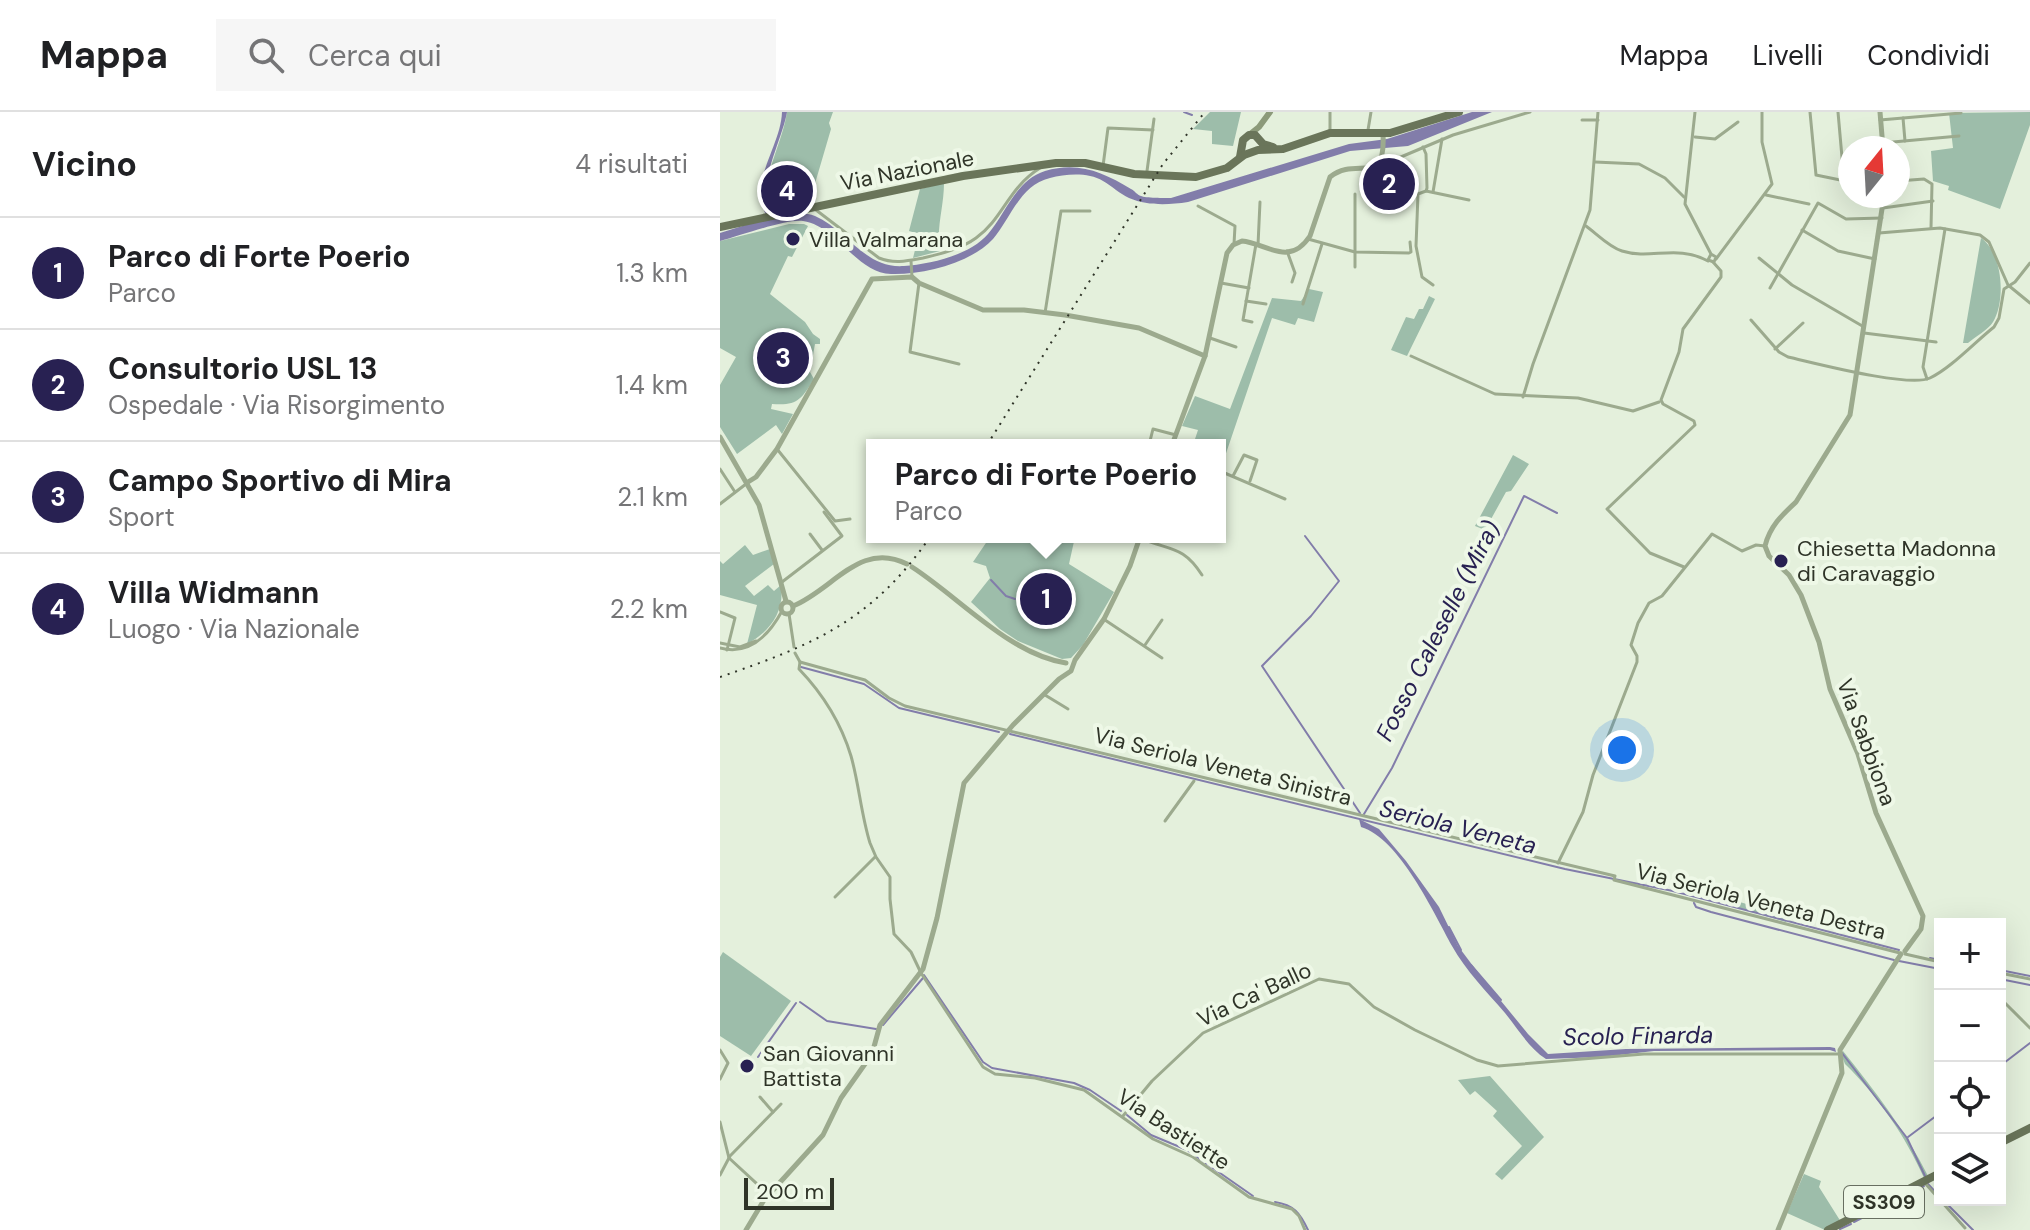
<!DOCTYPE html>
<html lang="it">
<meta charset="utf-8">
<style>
body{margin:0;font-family:"DM Sans",sans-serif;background:#f6f6f6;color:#202124}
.controls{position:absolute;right:24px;bottom:24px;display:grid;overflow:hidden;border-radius:0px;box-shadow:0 8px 32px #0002}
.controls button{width:72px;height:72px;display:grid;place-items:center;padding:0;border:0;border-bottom:2px solid #e0e0e0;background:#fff;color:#202124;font:40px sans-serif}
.compass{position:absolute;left:1118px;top:24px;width:72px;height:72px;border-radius:50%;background:#fff;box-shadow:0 8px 32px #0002;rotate:18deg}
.scale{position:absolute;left:24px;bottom:20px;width:90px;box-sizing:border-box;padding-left:8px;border:4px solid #2f3428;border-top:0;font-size:22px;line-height:28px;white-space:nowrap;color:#2f3428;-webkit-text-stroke:6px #eef8e7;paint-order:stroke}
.you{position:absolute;left:902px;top:638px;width:28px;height:28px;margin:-20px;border:6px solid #fff;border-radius:50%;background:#1a73e8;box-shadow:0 0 0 12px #1a73e833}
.badge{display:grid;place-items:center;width:52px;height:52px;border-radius:50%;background:#282152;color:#fff;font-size:26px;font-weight:700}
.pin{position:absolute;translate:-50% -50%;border:4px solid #fff;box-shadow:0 2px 8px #0006}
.popup{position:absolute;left:146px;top:327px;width:360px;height:104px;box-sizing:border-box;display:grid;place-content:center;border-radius:0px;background:#fff;filter:drop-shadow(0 2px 6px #0005);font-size:26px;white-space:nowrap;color:#757577}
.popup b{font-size:30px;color:#202124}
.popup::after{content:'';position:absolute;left:50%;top:100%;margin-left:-16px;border:16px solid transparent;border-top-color:#fff}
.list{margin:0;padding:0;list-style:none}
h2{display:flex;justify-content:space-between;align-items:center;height:104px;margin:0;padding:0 32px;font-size:34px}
h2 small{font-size:26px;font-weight:400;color:#757577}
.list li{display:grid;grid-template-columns:52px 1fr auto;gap:24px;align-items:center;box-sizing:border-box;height:112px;padding:0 32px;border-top:2px solid #e0e0e0}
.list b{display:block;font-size:30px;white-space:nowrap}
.list p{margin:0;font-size:26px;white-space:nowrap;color:#757577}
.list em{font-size:26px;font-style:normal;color:#757577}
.icon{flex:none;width:44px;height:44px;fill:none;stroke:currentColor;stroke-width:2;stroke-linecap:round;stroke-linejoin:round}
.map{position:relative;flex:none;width:1310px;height:1118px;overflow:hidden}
header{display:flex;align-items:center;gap:48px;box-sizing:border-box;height:112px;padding:0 40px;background:#fff;border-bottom:2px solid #e0e0e0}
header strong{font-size:38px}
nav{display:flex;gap:44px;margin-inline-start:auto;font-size:28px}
.search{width:560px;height:72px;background:#f6f6f6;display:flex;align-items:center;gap:20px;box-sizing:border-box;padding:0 28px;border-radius:0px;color:#757577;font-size:30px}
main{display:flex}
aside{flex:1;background:#fff}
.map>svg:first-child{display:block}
</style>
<header>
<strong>Mappa</strong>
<div class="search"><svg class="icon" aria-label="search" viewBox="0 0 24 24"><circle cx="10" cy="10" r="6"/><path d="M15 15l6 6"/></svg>Cerca qui</div>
<nav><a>Mappa</a><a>Livelli</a><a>Condividi</a></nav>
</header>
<main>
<aside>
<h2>Vicino<small>4 risultati</small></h2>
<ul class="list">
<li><span class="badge">1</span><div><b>Parco di Forte Poerio</b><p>Parco</p></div><em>1.3 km</em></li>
<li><span class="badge">2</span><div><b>Consultorio USL 13</b><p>Ospedale · Via Risorgimento</p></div><em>1.4 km</em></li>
<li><span class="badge">3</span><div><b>Campo Sportivo di Mira</b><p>Sport</p></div><em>2.1 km</em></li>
<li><span class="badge">4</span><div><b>Villa Widmann</b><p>Luogo · Via Nazionale</p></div><em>2.2 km</em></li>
</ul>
</aside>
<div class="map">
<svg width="1310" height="1118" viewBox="0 0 1310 1118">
<rect width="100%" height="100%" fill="#e4f0dc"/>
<!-- green -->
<g fill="#9dbdaa">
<path d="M67 0H113L109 11 111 17 89 92 48 100C40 65 62 34 67 0Z"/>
<path d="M490 0H521L513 34 492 32V19L473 17Z"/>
<path d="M1310 0V13L1280 97 1228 78 1229 74 1213 69 1211 39 1233 36 1229 1Z"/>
<path d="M224 71C224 95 216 115 220 139L193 146 199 122 189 119 200 77Z"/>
<path d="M69 112H84L88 114 72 145 68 144 50 182 85 210 93 222 100 227V232H95L90 260 94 267C81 288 77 294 52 292L51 297 73 302 62 322 56 313 17 342 0 315V273L16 245 0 236V129Z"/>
<path d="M1261 126C1283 141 1286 189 1273 210 1268 218 1255 225 1248 231H1243Z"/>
<path d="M589 177 603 180 594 210 578 206 575 213 552 206 500 359V333H473L478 318 462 314 475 284 510 297 552 186 581 189Z"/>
<path d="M709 184 715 187 687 244 671 238 686 205 694 207 699 197H703Z"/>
<path d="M793 343 809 352 791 379 786 380 765 418 755 414Z"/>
<path d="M270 425H355L349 452 394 480 363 533 351 546 342 547 298 529 280 517 251 490 270 466 266 454 253 450Z"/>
<path d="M25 433 33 443 50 437 54 452 25 474 34 484 48 473 54 479 61 473C65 499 50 520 27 532L37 493 0 483V449L3 452Z"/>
<path d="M982 779 1068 804 1066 810 981 785Z"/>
<path d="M3 840 71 889 31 944 0 924V845Z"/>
<path d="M1123 939C1155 979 1185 1018 1208 1064L1204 1066C1186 1025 1158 984 1125 952L1121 942Z"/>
<path d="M770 964 824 1025 782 1068 775 1062 802 1034 773 1004 777 999 755 979 750 983 738 968Z"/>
<path d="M1084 1062 1101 1069 1099 1075 1121 1110 1105 1118 1067 1101Z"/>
</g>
<!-- water -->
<g fill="#827daa">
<path d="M62 0H67C63 27 31 84 53 105 66 103 82 99 95 104 127 118 145 157 184 154 211 152 250 143 268 122 286 101 296 68 325 59 358 49 383 60 411 77 415 79 417 83 421 84 425 86 445 86 451 86L629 32 667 27 752 0H772L688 34 630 39 468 90C448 93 428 94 409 86 400 82 392 74 383 69 368 60 346 62 330 66 300 73 291 106 273 127 251 151 203 163 171 162 136 161 117 114 83 109 65 107 20 124 0 129V121L48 106C26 72 61 35 62 0Z"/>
<path d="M639 707 659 717 686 749 719 795 738 834 759 862 808 922 828 942 906 937 1110 935 1115 936 1116 940 1110 938 934 939 882 945 826 947C809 936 798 917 785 901 767 880 746 859 732 834 714 801 679 726 641 715Z"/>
</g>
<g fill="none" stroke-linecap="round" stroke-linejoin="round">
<!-- stream -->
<g stroke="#827daa" stroke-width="2">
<path d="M464 0 472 3"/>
<path d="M585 424 619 469 591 504 542 554 640 701"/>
<path d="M271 468 286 484 295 487"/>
<path d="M81 555 144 572 179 596 279 620"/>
<path d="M290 622 845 757 953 779 1179 838"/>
<path d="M644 702 672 656 804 384 837 401"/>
<path d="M974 791 976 795 991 800 1174 848"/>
<path d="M729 815 741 838"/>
<path d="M1210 846 1220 848"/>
<path d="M1179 849 1220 857"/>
<path d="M751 853 781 888"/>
<path d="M1280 858 1310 864"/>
<path d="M204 863 263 950 272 956 354 971 370 978 401 999"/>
<path d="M1280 867 1310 873"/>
<path d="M80 890 107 909 156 917"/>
<path d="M163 913 203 866"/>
<path d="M1122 941 1187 1026 1205 1064"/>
<path d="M38 945 76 891"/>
<path d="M1280 954 1310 931"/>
<path d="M407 1003 431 1023 467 1038 533 1084"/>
<path d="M1188 1025 1220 1001"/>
<path d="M1208 1072 1220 1085"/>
<path d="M1223 1088 1253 1118"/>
<path d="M555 1090C574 1093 580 1101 588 1118"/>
<path d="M1134 1110 1204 1074"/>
<path d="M1120 1117 1131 1112"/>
</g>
<!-- minor -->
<g stroke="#9caa8e" stroke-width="3">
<path d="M610 0V19"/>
<path d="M975 0 965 92 991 142 996 145 994 150 988 148 991 142"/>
<path d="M1090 0 1096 63 1130 70"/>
<path d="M1118 0 1124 68"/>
<path d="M1183 6 1185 29"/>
<path d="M862 8H878"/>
<path d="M1160 8 1241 1"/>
<path d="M648 18 651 0"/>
<path d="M975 25 995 27 1018 10"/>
<path d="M1162 31 1239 24"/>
<path d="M703 35 706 42 707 76 706 79 698 82 696 134 702 165 713 173"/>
<path d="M661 49 669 50 733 23 810 0"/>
<path d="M875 50 919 52 945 66 964 85"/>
<path d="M383 54 388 16 433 18"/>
<path d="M427 59 434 7"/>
<path d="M1178 69 1204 67 1212 72 1211 116"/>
<path d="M706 79 749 88"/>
<path d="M713 80 722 27"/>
<path d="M1046 83 1089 92"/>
<path d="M478 94 515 114 514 132"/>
<path d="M1163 96 1213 89"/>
<path d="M96 98 159 146C174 152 187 149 203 146 220 142 241 137 256 126 283 107 288 76 320 56"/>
<path d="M866 114C877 122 889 135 902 139 931 148 957 132 988 149"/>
<path d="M1082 118 1118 139 1155 147"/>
<path d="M1159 121 1220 116 1260 123 1269 130 1288 173 1310 191"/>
<path d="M588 127 635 140 689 141 691 140 690 130"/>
<path d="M538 133 540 90"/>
<path d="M567 139 575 161 572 170"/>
<path d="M1039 146 1072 173 1144 215"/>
<path d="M996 147 1052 72 1042 30V0"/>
<path d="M191 149 192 165"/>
<path d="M635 155V82"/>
<path d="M199 171 190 240 239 252"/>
<path d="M501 171 529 176"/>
<path d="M1050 176 1098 91 1126 107 1162 106"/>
<path d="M526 189 546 192"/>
<path d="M583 192 602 132"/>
<path d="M325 201 341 99H370"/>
<path d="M1031 208 1059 240 1068 245C1095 251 1189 276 1210 266 1231 256 1255 230 1274 215L1279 206 1284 177 1295 170 1310 151"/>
<path d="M532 210 523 208 536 132"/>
<path d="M1144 221 1216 230"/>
<path d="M490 226 516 235"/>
<path d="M1055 237 1083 211"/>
<path d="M691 244 775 282 858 286 913 299 939 290"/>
<path d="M1207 267 1203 255 1225 117"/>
<path d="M803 285 813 252 870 98 878 0"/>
<path d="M429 333 433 317 456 323"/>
<path d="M57 337 115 409 130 407"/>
<path d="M0 357 15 380"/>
<path d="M500 359 565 387"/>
<path d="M513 364 524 343 537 348 530 369"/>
<path d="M0 392 26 372"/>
<path d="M90 422 102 438"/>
<path d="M420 426C450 439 463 433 482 463"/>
<path d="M964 455 930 441 887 397 975 313 974 309 943 292 941 288 959 240 963 217 1001 165V159L993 150"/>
<path d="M62 470 122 424 104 400"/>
<path d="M0 500 15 506 7 538"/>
<path d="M69 502 74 535"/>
<path d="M385 508 442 546"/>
<path d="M0 531 20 535 36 529"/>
<path d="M425 533 442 508"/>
<path d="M0 536C30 544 49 523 62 499"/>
<path d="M75 541 80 550 79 557C102 581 121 611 131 644 139 672 141 702 150 731L156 745 170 765V787L174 822 191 840 201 861 263 955 275 962 315 966 364 978 433 1027 473 1045 529 1085 572 1097 579 1104 585 1118"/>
<path d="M80 550 145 568 169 586 185 594 895 764 894 768 1180 841"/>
<path d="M325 583 348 597"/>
<path d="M445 709 474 669"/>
<path d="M838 751 863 700 873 663 917 550V544L911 533 918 511 929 491 942 484 992 422 1022 439 1036 433 1045 434"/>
<path d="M115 785 155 745"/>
<path d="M1185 842 1220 850"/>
<path d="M1280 861 1310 867"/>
<path d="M1280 886 1310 916"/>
<path d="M0 938 8 951 0 967"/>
<path d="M40 985 53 1000"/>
<path d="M403 1004 432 969 483 921 599 867 629 872 654 895 695 918 757 948 778 954 924 942H1119"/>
<path d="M0 1010 9 1046 49 1083"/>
<path d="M0 1063 10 1044 61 992"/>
<path d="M1204 1070 1245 1116"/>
</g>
<!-- tertiary -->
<g stroke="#9caa8e" stroke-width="5">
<path d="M1160 0 1163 36"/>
<path d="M1164 84 1130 303 1076 390C1062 403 1050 414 1045 434L1049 444 1069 463 1081 483 1099 530 1110 577 1138 642 1156 701 1203 804 1201 817 1185 839"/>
<path d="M0 325 39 393 66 489"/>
<path d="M452 333 485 244 507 141 513 133 522 129C546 131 569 156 590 124L610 65C637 43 666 77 663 22"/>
<path d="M28 370 36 365 57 337 152 167 192 165 199 171 263 198H304L345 203 419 216 485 244"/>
<path d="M192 455C240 486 289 542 346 551"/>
<circle cx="67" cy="496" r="6"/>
<path d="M73 494C113 478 140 428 187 452"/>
<path d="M26 1118 44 1088 103 1023 121 986 152 942 160 913 203 857 217 806 244 671 293 613 339 567 351 559 355 548 384 507 410 454 420 425"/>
<path d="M1058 1118 1122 961 1120 938 1181 842"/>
</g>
<!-- secondary -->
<path stroke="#8c9a7a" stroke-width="6" d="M529 23 539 15 550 0"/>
<!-- primary -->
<g stroke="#6a755a" stroke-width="8">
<path d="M520 45 523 28 529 23H535L543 32 553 35"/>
<path d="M0 115 243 64 336 51H365L414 62 476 65 507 56 524 43 538 38 563 37 610 21H670L739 0"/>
<path d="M1280 1031 1310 1016"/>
<path d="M1108 1118 1220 1061"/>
</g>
<!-- rail -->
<g stroke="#2f3428" stroke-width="2" stroke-dasharray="2 6" stroke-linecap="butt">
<path d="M267 333 443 52 485 0"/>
<path d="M0 565C93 533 152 509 210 425"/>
</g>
</g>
<!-- markers -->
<g fill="#282152" stroke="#eef8e7" stroke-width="3">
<circle cx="73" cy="127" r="8"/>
<circle cx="1061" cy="449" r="8"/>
<circle cx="27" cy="954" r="8"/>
</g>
<g text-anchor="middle" stroke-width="8" stroke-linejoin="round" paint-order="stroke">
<!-- shield labels -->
<rect fill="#eef8e7" stroke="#686f61" stroke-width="2" x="1124" y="1074" width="80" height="32" rx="6"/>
<g font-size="20" font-weight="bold" fill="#2f3428">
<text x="1164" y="1097">SS309</text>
</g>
<!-- street labels -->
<g font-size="22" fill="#2f3428" stroke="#eef8e7">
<text transform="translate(187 58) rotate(-11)" y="8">Via Nazionale</text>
<text transform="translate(1147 630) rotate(70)" y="8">Via Sabbiona</text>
<text transform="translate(503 654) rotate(14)" y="8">Via Seriola Veneta Sinistra</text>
<text transform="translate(1041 789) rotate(14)" y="8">Via Seriola Veneta Destra</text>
<text transform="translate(534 882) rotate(-25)" y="8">Via Ca' Ballo</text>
<text transform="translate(454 1017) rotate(33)" y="8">Via Bastiette</text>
</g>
<!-- poi labels -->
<g font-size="22" fill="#2f3428" stroke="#eef8e7" text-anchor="start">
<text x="89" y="135">Villa Valmarana</text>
<text x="1077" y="444">Chiesetta Madonna<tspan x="1077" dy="25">di Caravaggio</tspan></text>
<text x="43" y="949">San Giovanni<tspan x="43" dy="25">Battista</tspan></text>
</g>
<!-- water labels -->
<g font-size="24" font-style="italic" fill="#282152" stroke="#eef8e7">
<text transform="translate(718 519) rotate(-63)" y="8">Fosso Caleselle (Mira)</text>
<text transform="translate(738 715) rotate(14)" y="8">Seriola Veneta</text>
<text transform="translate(918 924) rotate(-1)" y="8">Scolo Finarda</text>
</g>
</g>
</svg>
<div class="controls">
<button>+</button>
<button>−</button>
<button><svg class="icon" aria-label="locate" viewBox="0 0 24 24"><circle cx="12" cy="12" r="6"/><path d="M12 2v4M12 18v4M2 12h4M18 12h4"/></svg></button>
<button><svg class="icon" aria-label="layers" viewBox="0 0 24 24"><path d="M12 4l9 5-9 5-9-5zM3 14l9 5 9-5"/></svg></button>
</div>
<svg class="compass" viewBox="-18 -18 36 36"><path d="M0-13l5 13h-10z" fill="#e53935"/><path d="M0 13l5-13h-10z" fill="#757577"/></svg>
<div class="scale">200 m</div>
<div class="you"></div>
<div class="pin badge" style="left:326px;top:487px">1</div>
<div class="popup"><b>Parco di Forte Poerio</b>Parco</div>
<div class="pin badge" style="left:669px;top:72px">2</div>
<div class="pin badge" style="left:63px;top:246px">3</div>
<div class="pin badge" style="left:67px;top:79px">4</div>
</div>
</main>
